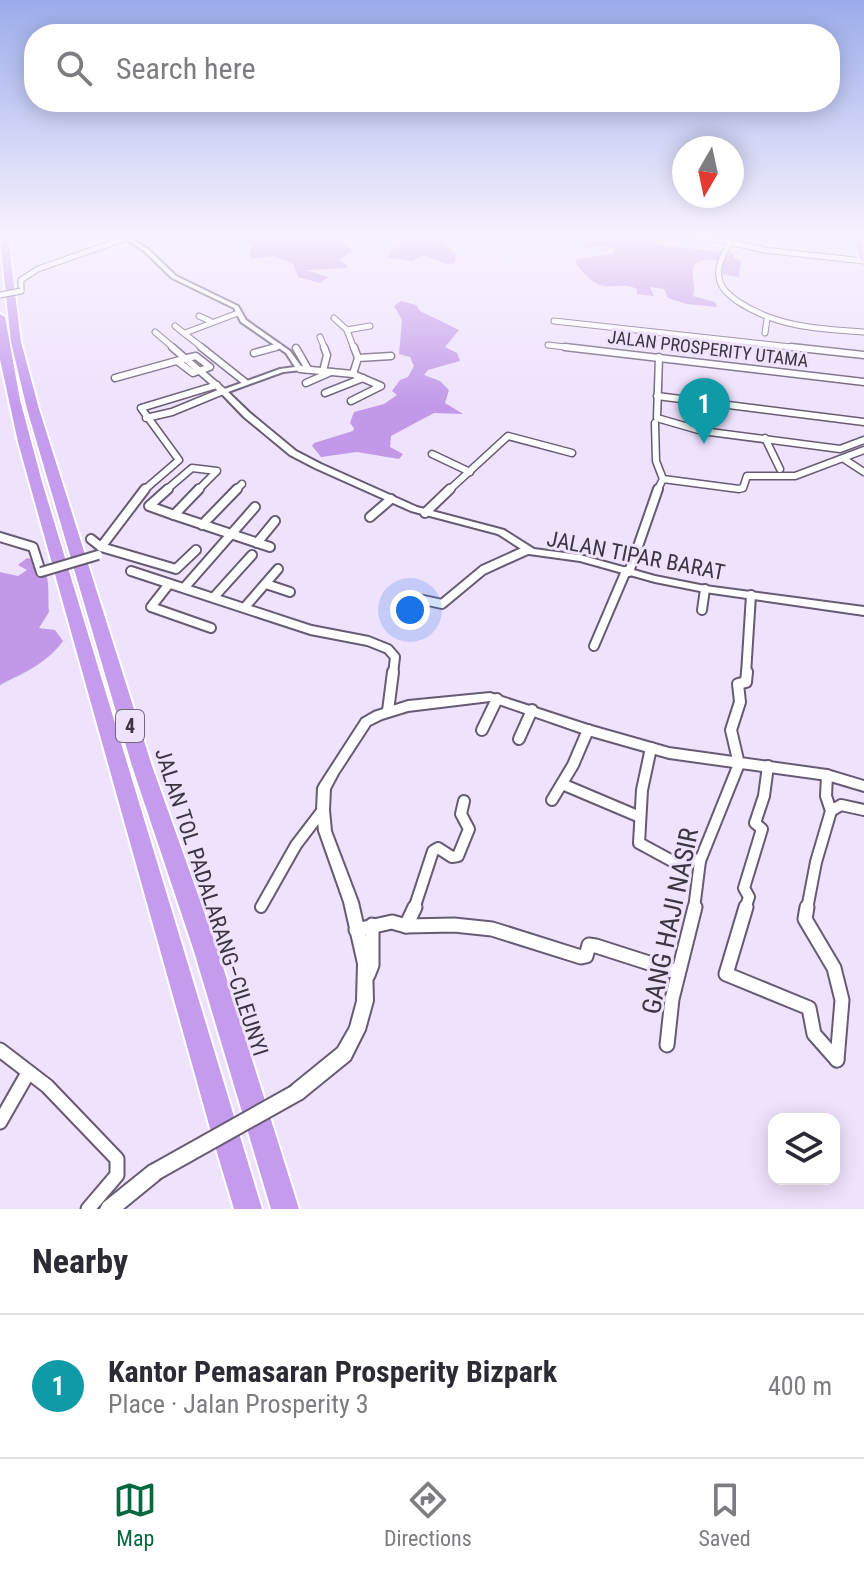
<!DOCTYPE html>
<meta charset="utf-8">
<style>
body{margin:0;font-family:"Roboto Condensed",sans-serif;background:#f7f7f7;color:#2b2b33}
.controls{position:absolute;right:24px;bottom:24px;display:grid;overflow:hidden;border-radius:16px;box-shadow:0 4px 20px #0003}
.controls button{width:72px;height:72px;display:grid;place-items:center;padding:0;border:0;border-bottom:2px solid #e1e1e2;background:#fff;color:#2b2b33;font:40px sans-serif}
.compass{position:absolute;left:672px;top:136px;width:72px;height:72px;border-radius:50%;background:#fff;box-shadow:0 4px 20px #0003;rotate:189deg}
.you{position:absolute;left:410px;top:610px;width:28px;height:28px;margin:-20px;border:6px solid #fff;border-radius:50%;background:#1a73e8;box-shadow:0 0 0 12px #1a73e833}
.badge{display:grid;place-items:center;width:52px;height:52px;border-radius:50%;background:#04693e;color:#fff;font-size:26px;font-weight:700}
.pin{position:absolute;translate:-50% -66px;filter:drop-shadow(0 2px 4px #0008)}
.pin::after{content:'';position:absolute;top:42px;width:28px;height:24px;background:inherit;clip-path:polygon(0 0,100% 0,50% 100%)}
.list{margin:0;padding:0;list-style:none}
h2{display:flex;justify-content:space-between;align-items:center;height:104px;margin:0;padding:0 32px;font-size:34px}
h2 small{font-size:26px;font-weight:400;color:#7c7c81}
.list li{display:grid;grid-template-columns:52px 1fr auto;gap:24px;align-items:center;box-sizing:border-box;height:144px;padding:0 32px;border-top:2px solid #e1e1e2}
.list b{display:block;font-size:30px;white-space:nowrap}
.list p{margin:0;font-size:26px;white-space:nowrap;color:#7c7c81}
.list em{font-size:26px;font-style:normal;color:#7c7c81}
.icon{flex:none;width:44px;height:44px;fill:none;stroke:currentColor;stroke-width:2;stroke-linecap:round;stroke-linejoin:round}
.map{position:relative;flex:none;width:864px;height:1209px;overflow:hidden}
.search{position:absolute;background:#fff;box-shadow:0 4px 20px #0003;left:24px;right:24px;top:24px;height:88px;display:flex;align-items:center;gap:20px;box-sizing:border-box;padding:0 28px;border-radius:32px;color:#7c7c81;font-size:30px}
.sheet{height:248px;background:#fff}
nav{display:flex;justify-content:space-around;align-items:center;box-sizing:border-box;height:112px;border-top:2px solid #e1e1e2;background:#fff;font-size:22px;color:#7c7c81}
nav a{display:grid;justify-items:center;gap:4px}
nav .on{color:#04693e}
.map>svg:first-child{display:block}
</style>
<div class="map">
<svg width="864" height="1209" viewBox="0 0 864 1209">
<rect width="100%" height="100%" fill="#efe2fd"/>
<!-- forest -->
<g fill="#c199e8">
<path d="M194 237H340L352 251 339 260 348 266 347 268 306 270 328 277 320 283 298 277 293 264 275 256 252 259 249 252 253 244 247 243V239L205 241Z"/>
<path d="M404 237 441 238 456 255 455 263 448 264 424 255 412 261 388 257 392 250 403 244 400 241Z"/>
<path d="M582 237H669L649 239 657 245 733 253 734 258 741 261 739 277 722 274 724 262 706 259 695 264C689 277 697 284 693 296L715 302 717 307 687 304 668 298 664 289 650 287 654 296 637 294V289C616 279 606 296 587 276 581 270 577 267 575 259L612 254 616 249 607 246 587 248 582 244Z"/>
<path d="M401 301 416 305 420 311 459 330 445 347 457 353 460 361 428 370 424 375 440 381 449 390 445 403 463 414 434 413 391 436 390 447 403 454 399 459 357 452 321 457 312 446 314 443 353 431 354 428 350 423 354 412 384 404 397 395 392 391 400 380 408 377 414 366 410 357 399 354 402 320 394 306Z"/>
<path d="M27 558C54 563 47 591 49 612L39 628 55 630 63 641C46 664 25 672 0 685V572L18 576 27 570 18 565Z"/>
</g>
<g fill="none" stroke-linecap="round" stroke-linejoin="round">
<!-- minor-far4 casing -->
<g stroke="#665b73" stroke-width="7">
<g id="minor-far4">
<path d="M696 237 730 241C725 253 717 263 719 277 720 288 729 295 737 301 776 327 818 329 864 332"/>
<path d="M730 242 764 250 864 261"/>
<path d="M21 291V280L38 269 126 238"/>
<path d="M199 316 210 321"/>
<path d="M334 318 347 330"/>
<path d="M554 321 809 349"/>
<path d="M175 326 204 349"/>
<path d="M155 332 175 349"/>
<path d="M185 333 238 313"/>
<path d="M765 333 767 319"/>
<path d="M320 337 325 349"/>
<path d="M548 345 582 349"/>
<path d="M268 349 279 346"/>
<path d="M354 349 347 330 370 326"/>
</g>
</g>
<!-- minor-far3 casing -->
<g stroke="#665b73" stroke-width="9">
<g id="minor-far3">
<path d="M201 347 245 382"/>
<path d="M354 347 358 358"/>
<path d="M565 347 864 382"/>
<path d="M791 347 864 355"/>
<path d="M296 348 308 369"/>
<path d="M254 353 276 347"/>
<path d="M659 357 657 418 702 431 840 449 864 440"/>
<path d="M300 369 353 374 381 386 351 401"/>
<path d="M323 371 327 355 324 347"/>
<path d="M353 374 358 358 391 356"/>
<path d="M115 378 187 358 196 356 210 367 193 373 177 361"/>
<path d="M306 383 331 372"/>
<path d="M325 393 363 378"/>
<path d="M657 396 864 422"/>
<path d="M146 418 172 412 223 391 172 347"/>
<path d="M655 423 656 461 663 479"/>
<path d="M765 438 780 469"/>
<path d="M432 454 470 472"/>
<path d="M844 459 864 472"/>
<path d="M143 491 179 460 141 408 217 385"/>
<path d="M165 491 192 468 217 471 197 491"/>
<path d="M235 491 242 484"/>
<path d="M448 491 508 436 572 453"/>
<path d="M657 491 663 479 739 489 743 488 747 476H795L864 450"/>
</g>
</g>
<!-- minor-far2 casing -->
<g stroke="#665b73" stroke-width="12">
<g id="minor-far2">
<path d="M168 489 149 506 174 515"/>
<path d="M425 513 450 489"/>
<path d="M174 515 270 547"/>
<path d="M174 515 199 489"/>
<path d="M370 517 391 499"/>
<path d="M202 525 237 489"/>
<path d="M0 537 33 547 41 572"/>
<path d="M91 539 101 547 145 489"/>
<path d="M257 543 275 521"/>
<path d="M101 547 176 569 196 550"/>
<path d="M131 571 311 630 368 641 388 649 395 657 393 674"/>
<path d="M629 572 658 489"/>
<path d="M169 584 151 607 211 628"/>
<path d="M266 584 290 592"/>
<path d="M184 588 255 507"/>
<path d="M214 597 252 555"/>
<path d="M419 599 442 604 483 570 527 550"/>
<path d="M245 607 278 569"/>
<path d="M702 610 705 589"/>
<path d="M594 646 626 571"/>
<path d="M746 674 751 595"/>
</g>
</g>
<!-- minor-far1 casing -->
<g stroke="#665b73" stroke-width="14">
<g id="minor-far1">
<path d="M388 711 393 672"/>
<path d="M482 730 497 699"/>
<path d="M519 739 532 710"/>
<path d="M651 748 642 790 639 843 674 862 689 858 700 861"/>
<path d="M827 775 826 796 831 811"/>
<path d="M562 784 640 817"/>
<path d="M552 800 573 765 588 730"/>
<path d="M261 907 296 845 322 811"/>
<path d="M414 909 433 851 438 848 452 857 458 856 469 829 461 814 464 801"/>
<path d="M694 909 700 861 739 764 731 730 740 702 738 684 746 682 747 672"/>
<path d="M745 909 749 897 744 888 762 829 755 823 764 796 768 766"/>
<path d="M807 909 816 862 831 811 841 805 864 810"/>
</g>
</g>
<!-- minor casing -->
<g stroke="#665b73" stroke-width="17">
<g id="minor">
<path d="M746 907 726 974 809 1008 814 1034 837 1060"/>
<path d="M807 907 805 919 834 968 842 1000 837 1060"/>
<path d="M406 926 454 925 492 929 581 957 586 956 589 945 596 946 677 972"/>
<path d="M356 930 392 922 406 926 415 907"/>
<path d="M368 975 372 965V925"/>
<path d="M667 1045 672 999 695 907"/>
<path d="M0 1050 47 1086 117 1159V1175L88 1209"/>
<path d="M0 1122 28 1073"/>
</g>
</g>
<!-- tertiary casing -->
<g stroke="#665b73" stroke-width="4">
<g id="tertiary">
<path d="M122 237H129L148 249 176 276 238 306 246 320 290 351 303 369 302 370 283 372 228 392 250 413 296 451 321 464 417 507 504 530 534 549 580 555 655 576 705 586 864 607V615L705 592 655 582 580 561 529 554 498 534 411 511 315 468 290 455 244 417 219 391 280 369 295 367 286 353 241 322 234 308 172 278 144 251Z"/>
<path d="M490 693 588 725 669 748 827 770 864 781V791L827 780 669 758 588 735 490 701 408 711 382 719 370 725 338 774 330 789 329 810 331 831 358 902 372 964 373 1001 365 1030 350 1060 302 1099 296 1101 290 1099 288 1093 290 1087 338 1048 350 1027 357 1001 358 964 344 902 319 831 317 810 318 788 320 784 362 719 374 712 408 701Z"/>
<path d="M155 1163 161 1166 164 1172 161 1178 123 1209H100L103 1203 149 1166Z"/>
</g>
</g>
<!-- trunk casing -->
<g stroke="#fff" stroke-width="4">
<path id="trunk" d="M854 237H862L864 261 860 259Z"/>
</g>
<!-- motorway casing -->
<g stroke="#fff" stroke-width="4">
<g id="motorway">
<path d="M0 237H8L21 342 39 409 152 766 217 948 299 1209H271L193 948 132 766 27 409 11 342Z"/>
<path d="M0 314 5 317 20 400 42 482 262 1209H234L213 1139 18 442 0 359Z"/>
</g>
</g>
<!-- minor-far4 -->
<use href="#minor-far4" stroke="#fff" stroke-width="5"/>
<!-- minor-far3 -->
<use href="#minor-far3" stroke="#fff" stroke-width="6"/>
<!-- minor-far2 -->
<use href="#minor-far2" stroke="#fff" stroke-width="8"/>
<!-- minor-far1 -->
<use href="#minor-far1" stroke="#fff" stroke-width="10"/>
<!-- minor -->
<use href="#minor" stroke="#fff" stroke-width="13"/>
<!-- tertiary -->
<use href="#tertiary" fill="#fff" fill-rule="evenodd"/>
<!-- trunk -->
<use href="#trunk" fill="#d0aff0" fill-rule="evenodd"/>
<!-- motorway -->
<use href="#motorway" fill="#c49bed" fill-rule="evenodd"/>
<!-- minor-bridge-far1 casing -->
<g stroke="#665b73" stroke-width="7" stroke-linecap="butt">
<path id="minor-bridge-far1" d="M0 295 21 291"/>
</g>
<!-- minor-bridge casing -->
<g stroke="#665b73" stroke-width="12" stroke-linecap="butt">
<path id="minor-bridge" d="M41 572 98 555"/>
</g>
<!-- tertiary-bridge casing -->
<g stroke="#665b73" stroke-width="20" stroke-linecap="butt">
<path id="tertiary-bridge" d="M155 1172 296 1093"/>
</g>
<!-- minor-bridge-far1 -->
<use href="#minor-bridge-far1" stroke="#fff" stroke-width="5"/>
<!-- minor-bridge -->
<use href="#minor-bridge" stroke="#fff" stroke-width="8"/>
<!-- tertiary-bridge -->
<use href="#tertiary-bridge" stroke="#fff" stroke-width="16"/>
</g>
<!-- sky -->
<linearGradient id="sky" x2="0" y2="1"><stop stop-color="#9baceb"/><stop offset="0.58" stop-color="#f8f2fe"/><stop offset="1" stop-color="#f8f2fe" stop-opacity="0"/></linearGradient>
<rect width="864" height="406" fill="url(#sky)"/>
<g text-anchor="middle" stroke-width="6" stroke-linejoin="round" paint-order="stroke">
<!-- far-street labels -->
<g font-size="18" fill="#3b3640" stroke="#efe2fd">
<text transform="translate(708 349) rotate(7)" y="6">JALAN PROSPERITY UTAMA</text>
</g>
<!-- shield labels -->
<rect fill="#efe2fd" stroke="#716a79" stroke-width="2" x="116" y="710" width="28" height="32" rx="6"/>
<g font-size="20" font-weight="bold" fill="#3b3640">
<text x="130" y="733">4</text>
</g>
<!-- street labels -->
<g font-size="22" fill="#3b3640" stroke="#efe2fd">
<text transform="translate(636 555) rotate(11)" y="8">JALAN TIPAR BARAT</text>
<text transform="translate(212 902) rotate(72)" y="8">JALAN TOL PADALARANG–CILEUNYI</text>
</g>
<!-- near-street labels -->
<g font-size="26" fill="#3b3640" stroke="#efe2fd">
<text transform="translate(670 921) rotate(-78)" y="9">GANG HAJI NASIR</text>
</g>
</g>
</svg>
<div class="controls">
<button><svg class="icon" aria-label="layers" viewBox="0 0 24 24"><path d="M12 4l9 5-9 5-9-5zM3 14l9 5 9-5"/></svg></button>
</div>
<svg class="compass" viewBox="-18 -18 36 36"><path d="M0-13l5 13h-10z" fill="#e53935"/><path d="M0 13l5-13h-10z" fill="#7c7c81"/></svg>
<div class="you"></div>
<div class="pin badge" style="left:704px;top:444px;background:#0f9aa8">1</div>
<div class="search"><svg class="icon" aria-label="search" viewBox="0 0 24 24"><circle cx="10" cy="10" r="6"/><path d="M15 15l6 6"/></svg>Search here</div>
</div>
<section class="sheet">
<h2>Nearby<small></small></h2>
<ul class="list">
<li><span class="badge" style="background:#0f9aa8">1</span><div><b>Kantor Pemasaran Prosperity Bizpark</b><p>Place · Jalan Prosperity 3</p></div><em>400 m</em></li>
</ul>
</section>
<nav>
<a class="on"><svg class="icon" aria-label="map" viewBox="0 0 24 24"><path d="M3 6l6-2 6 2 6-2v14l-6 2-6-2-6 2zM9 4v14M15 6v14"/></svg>Map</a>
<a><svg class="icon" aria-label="directions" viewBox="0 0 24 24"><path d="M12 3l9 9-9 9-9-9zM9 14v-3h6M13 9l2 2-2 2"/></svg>Directions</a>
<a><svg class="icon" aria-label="saved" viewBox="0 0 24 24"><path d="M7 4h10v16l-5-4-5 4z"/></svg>Saved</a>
</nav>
